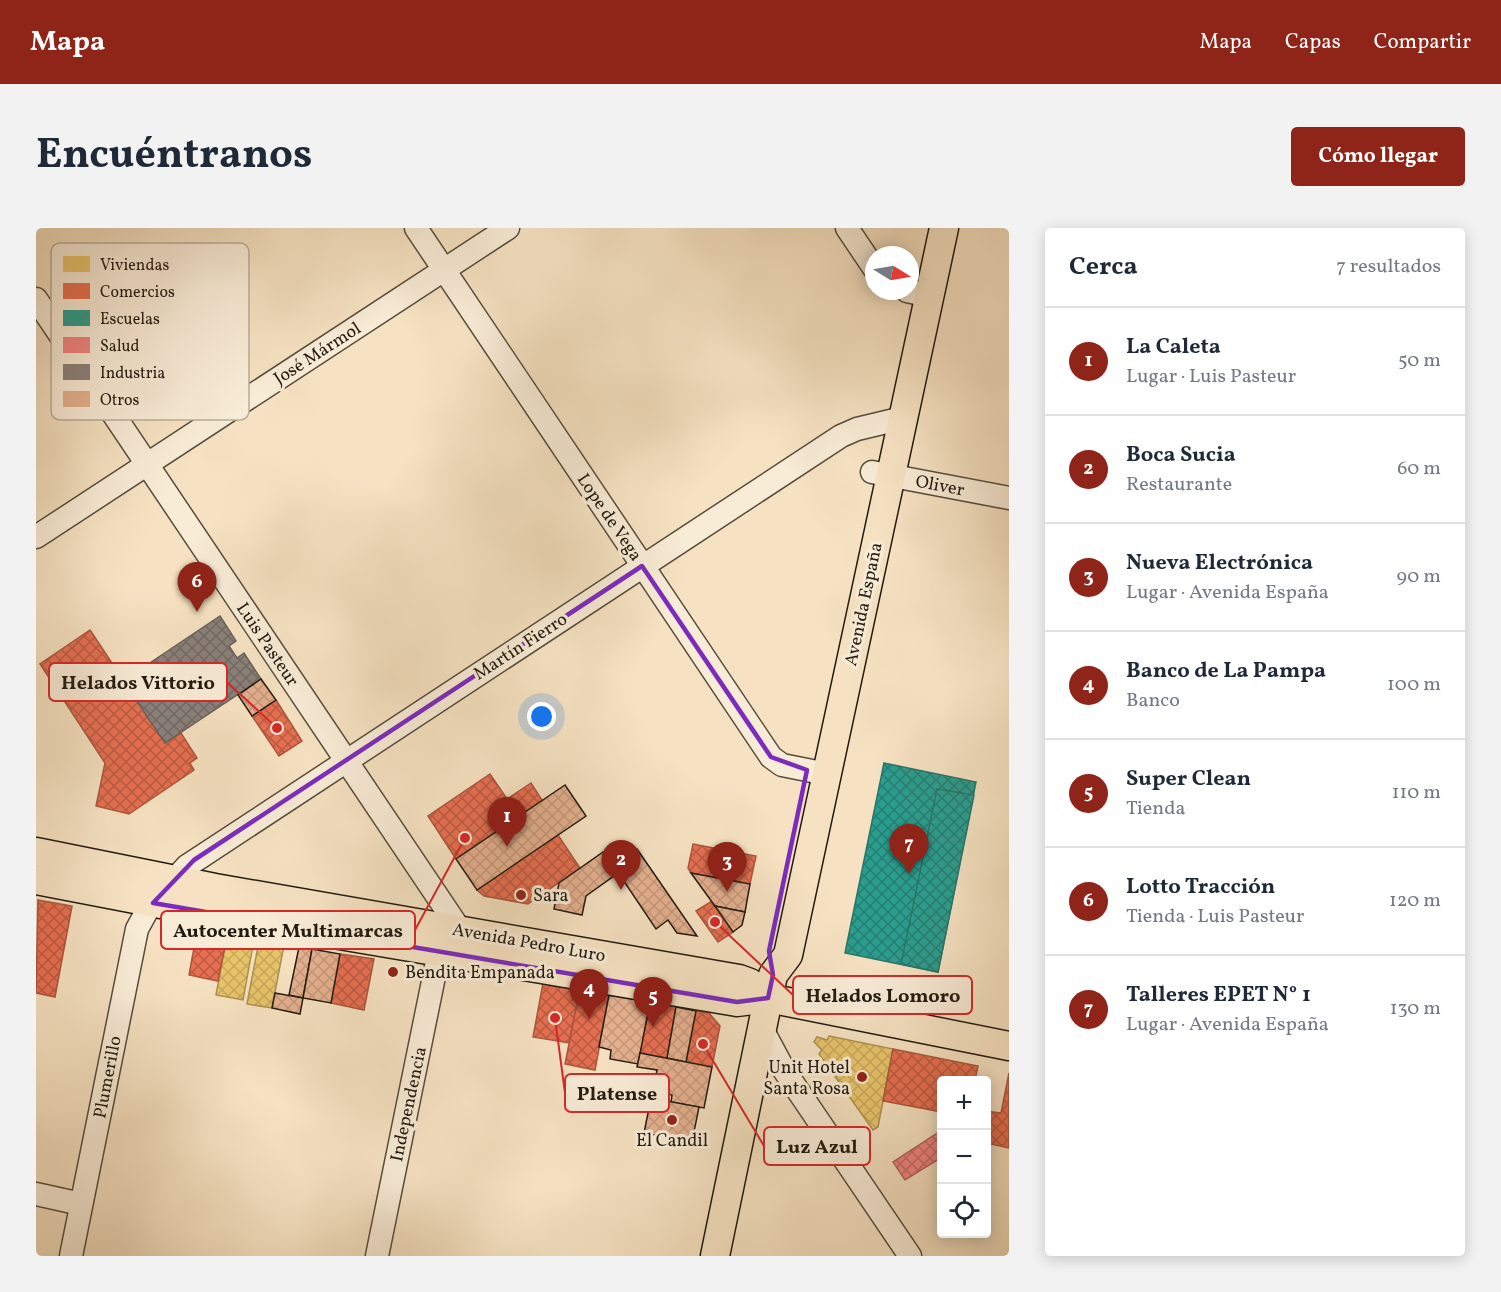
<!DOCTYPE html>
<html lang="es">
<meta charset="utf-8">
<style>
body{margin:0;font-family:Vollkorn,serif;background:#f2f2f3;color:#1f2937}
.controls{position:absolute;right:18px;bottom:18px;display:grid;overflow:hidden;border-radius:6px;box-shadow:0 3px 15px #0003}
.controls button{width:54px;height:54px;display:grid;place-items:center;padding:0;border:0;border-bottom:2px solid #e0e1e3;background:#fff;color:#1f2937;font:30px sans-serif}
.compass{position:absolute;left:829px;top:18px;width:54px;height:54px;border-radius:50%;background:#fff;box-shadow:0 3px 15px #0003;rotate:101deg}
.you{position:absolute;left:506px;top:489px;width:21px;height:21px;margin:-15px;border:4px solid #fff;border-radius:50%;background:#1a73e8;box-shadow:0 0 0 9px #1a73e833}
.badge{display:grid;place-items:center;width:39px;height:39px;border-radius:50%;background:#8f2418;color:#fff;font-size:20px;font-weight:700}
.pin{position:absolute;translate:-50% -50px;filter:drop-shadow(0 2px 3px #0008)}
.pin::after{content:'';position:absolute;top:32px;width:21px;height:18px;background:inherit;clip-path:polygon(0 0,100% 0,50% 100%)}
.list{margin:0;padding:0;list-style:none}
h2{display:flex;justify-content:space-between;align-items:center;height:78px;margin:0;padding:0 24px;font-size:26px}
h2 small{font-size:20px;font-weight:400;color:#747a83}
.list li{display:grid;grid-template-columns:39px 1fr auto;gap:18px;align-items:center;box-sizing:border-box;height:108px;padding:0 24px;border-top:2px solid #e0e1e3}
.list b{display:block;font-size:22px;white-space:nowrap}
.list p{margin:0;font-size:20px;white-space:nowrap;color:#747a83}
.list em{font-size:20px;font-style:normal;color:#747a83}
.icon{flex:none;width:33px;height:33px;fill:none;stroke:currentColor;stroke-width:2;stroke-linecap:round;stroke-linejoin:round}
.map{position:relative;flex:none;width:973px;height:1028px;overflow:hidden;border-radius:6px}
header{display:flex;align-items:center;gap:36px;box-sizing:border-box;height:84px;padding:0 30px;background:#8f2418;color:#fff}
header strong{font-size:28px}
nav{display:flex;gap:33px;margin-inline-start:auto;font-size:21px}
.intro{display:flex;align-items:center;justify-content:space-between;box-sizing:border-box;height:144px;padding:0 36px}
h1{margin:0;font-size:42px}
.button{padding:15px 27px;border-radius:6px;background:#8f2418;color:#fff;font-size:21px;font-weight:700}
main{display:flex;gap:36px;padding:0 36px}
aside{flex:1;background:#fff;border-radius:6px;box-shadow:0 3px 15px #0003}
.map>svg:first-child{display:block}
</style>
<header>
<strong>Mapa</strong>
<nav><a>Mapa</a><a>Capas</a><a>Compartir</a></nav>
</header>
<div class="intro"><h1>Encuéntranos</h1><a class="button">Cómo llegar</a></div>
<main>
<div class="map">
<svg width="973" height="1028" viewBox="0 0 973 1028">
<defs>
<pattern id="homes-cross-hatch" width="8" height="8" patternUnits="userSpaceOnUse" patternTransform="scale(1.5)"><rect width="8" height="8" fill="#e9c46a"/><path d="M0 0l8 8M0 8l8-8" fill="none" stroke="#c8a85b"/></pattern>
<pattern id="shops-cross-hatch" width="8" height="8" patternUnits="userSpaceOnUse" patternTransform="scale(1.5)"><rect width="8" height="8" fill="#e76f51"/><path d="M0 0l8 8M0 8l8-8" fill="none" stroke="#bb5a42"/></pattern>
<pattern id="schools-cross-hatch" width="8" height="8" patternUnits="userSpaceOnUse" patternTransform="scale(1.5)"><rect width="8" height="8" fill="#2a9d8f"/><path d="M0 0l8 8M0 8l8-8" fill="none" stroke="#247f73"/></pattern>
<pattern id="health-cross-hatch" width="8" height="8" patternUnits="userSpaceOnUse" patternTransform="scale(1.5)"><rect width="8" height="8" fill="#f28482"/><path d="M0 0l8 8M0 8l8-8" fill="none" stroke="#c46b69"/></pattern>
<pattern id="industry-cross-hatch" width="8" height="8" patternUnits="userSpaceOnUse" patternTransform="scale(1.5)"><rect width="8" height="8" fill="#8a817c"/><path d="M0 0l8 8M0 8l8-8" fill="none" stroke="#706964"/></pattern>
<pattern id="building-cross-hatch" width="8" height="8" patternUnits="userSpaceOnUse" patternTransform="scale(1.5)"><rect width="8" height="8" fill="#e5b08f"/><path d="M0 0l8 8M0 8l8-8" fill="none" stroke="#c4977a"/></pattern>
</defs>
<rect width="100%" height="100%" fill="#f6e2c2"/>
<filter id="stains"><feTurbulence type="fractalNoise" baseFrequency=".00333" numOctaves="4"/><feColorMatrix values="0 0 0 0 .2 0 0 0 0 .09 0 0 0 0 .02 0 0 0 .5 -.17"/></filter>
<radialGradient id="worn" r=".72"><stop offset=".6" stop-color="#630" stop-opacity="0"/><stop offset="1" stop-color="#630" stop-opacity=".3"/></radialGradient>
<!-- homes -->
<g fill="url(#homes-cross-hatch)" stroke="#ad914f" stroke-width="1.5">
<path d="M191 708 218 712 207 772 180 767Z"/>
<path d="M223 713 248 717 236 780 211 776Z"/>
<path d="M793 808 857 821 842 899 837 902 783 826 786 822 778 814 781 809 791 812Z"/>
</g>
<!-- shops -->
<g fill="url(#shops-cross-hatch)" stroke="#ac563e" stroke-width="1.5">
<path d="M54 402 129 515 145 505 161 530 154 535 158 542 93 586 60 578 69 535 4 436Z"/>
<path d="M240 472 266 513 243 528 216 488Z"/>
<path d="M454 546 471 571 495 555 506 572 420 631 392 588Z"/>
<path d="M522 607 544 640 492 676 448 668 441 662Z"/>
<path d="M657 616 720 628 714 656 655 645 652 640Z"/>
<path d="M2 672 36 678 19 769 0 765Z"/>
<path d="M676 673 697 704 682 714 660 683Z"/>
<path d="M161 703 191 708 182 753 153 747Z"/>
<path d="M304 726 338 731 328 782 295 775Z"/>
<path d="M507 755 544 761 533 815 497 809Z"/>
<path d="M544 761 573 767 559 842 529 836Z"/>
<path d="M614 774 640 779 631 830 604 825Z"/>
<path d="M660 783 673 785 684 798 676 839 650 834Z"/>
<path d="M857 821 942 838 939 852H906V884L847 873Z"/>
<path d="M973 845V920L950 915V883L965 885Z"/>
</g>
<!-- schools -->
<g fill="url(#schools-cross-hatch)" stroke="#287669" stroke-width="1.5">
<path d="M848 535 940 554 902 744 809 725Z"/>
<path d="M901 561 938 567 902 744 865 736Z"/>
</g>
<!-- health -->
<path fill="url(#health-cross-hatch)" stroke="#b46460" stroke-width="1.5" d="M906 892V929L869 952 857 934 903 904Z"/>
<!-- industry -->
<path fill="url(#industry-cross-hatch)" stroke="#6b625c" stroke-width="1.5" d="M184 388 200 413 193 418 201 430 208 425 225 451 129 515 87 453Z"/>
<!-- building -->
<g fill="url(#building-cross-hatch)" stroke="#221b11" stroke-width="1.5">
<path d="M225 451 240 472 216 488 202 467Z"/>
<path d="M529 557 550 588 441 662 420 631Z"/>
<path d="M601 621 661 708 641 705 632 692 620 701 577 637Z"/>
<path d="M567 624 582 645 550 668 546 687 518 681 523 655Z"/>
<path d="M655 645 714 656 709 684 679 678Z"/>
<path d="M679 678 709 684 706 697 697 704Z"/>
<path d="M263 719 276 721 267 770 253 767Z"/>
<path d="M276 721 304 726 295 775 267 770Z"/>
<path d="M239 765 267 770 264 786 236 780Z"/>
<path d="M573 767 614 774 602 836 574 831 575 822 563 819Z"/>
<path d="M640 779 660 783 650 834 631 830Z"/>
<path d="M604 825 676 839 668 880 635 874 636 867 617 863 621 842 601 839Z"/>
<path d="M615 870 663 879 656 914 608 905Z"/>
</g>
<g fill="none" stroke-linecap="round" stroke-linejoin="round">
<!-- minor casing -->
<g stroke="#574d3d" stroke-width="25">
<g id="minor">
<path d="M380 0 735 529 746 537 791 546"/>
<path d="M811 0 838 40"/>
<path d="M871 63 894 68"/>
<path d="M0 71 424 702"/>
<path d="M836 244 973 270"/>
<path d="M0 309 472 0"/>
<path d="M726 801 748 842 874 1028"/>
<path d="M0 966 45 976"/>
<path d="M35 1028 101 701 112 681 151 638 805 208 821 201 867 190"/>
<path d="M341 1028 403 724"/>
</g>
</g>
<!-- major casing -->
<g stroke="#221b11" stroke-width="31">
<g id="major">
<path d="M0 624 179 660 703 751 714 755 732 770"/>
<path d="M0 652 156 682 701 774 732 770 973 818"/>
<path d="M679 1028 737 747 752 727 908 0"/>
</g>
</g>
<!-- minor -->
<use href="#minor" stroke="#f9ecd7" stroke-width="22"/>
<!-- major -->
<use href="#major" stroke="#f6e2c2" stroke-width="28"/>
</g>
<!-- marked area -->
<path fill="none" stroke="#7b2cbf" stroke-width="4.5" stroke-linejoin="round" d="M606 338 735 529 771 542 733 723 737 747 732 770 701 774 117 675 158 632Z"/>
<!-- markers -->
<g fill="#8f2418" stroke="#f9ecd7" stroke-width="2">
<circle cx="485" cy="667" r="6"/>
<circle cx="357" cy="744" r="6"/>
<circle cx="826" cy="849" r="6"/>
<circle cx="636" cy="892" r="6"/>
</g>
<g text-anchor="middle" stroke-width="6" stroke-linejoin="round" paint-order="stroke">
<!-- street labels -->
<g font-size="18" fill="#221b11" stroke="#f9ecd7">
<text transform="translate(281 125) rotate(-33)" y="6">José Mármol</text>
<text transform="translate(904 257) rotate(11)" y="6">Oliver</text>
<text transform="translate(574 289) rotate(56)" y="6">Lope de Vega</text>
<text transform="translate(827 376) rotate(-78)" y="6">Avenida España</text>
<text transform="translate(232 416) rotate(56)" y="6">Luis Pasteur</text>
<text transform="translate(484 418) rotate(-33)" y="6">Martín Fierro</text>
<text transform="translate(493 714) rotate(10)" y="6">Avenida Pedro Luro</text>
<text transform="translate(71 849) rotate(-79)" y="6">Plumerillo</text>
<text transform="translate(372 876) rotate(-78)" y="6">Independencia</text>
</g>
<!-- poi labels -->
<g font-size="18" fill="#221b11" stroke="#f9ecd7" text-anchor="start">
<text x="497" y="673">Sara</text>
<text x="369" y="750">Bendita Empanada</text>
<text x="814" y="845" text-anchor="end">Unit Hotel<tspan x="814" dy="21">Santa Rosa</tspan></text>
<text x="636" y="918" text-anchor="middle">El Candil</text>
</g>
</g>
<!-- legend -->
<rect x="15" y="15" width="198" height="177" rx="9" fill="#f9ecd7" stroke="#b8ad9c" stroke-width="1.5"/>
<rect x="27" y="28" width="27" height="16" fill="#e9c46a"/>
<rect x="27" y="55" width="27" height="16" fill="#e76f51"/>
<rect x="27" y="82" width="27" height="16" fill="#2a9d8f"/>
<rect x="27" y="109" width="27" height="16" fill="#f28482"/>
<rect x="27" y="136" width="27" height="16" fill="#8a817c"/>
<rect x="27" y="163" width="27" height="16" fill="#e5b08f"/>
<g font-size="16" fill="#221b11">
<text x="64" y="42">Viviendas</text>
<text x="64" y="69">Comercios</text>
<text x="64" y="96">Escuelas</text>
<text x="64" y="123">Salud</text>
<text x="64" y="150">Industria</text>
<text x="64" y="177">Otros</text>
</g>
<!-- callouts -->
<path fill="none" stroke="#d62828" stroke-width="2" d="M241 500L191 454M429 610L379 702M679 694L757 767M519 790L529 865M667 816L728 918"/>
<g fill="#d62828" stroke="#f9ecd7" stroke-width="2">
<circle cx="241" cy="500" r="6"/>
<circle cx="429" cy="610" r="6"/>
<circle cx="679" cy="694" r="6"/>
<circle cx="519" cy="790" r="6"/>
<circle cx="667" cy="816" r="6"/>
</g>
<g fill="#f9ecd7" stroke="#d62828" stroke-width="2">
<rect x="13" y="435" width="178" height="38" rx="6"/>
<rect x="125" y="683" width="254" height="38" rx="6"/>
<rect x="757" y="748" width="179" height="38" rx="6"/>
<rect x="529" y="846" width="104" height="38" rx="6"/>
<rect x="728" y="899" width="106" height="38" rx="6"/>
</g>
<g font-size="20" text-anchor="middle" font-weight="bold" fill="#221b11">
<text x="102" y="461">Helados Vittorio</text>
<text x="252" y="709">Autocenter Multimarcas</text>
<text x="847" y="774">Helados Lomoro</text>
<text x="581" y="872">Platense</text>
<text x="781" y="925">Luz Azul</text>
</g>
<rect width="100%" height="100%" filter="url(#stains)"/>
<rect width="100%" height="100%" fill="url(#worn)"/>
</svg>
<div class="controls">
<button>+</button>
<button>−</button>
<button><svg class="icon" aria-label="locate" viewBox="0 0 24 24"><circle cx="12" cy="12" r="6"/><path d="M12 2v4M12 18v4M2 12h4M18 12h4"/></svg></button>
</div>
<svg class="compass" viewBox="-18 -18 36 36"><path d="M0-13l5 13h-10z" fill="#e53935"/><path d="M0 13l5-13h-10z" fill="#747a83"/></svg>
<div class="you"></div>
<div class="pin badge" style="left:471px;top:619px">1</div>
<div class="pin badge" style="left:585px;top:662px">2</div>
<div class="pin badge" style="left:691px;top:664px">3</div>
<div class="pin badge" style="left:553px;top:791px">4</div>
<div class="pin badge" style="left:617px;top:799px">5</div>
<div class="pin badge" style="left:161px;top:384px">6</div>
<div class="pin badge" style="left:873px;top:646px">7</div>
</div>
<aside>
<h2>Cerca<small>7 resultados</small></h2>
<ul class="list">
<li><span class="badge">1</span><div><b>La Caleta</b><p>Lugar · Luis Pasteur</p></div><em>50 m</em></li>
<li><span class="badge">2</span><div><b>Boca Sucia</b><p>Restaurante</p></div><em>60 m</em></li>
<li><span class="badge">3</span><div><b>Nueva Electrónica</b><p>Lugar · Avenida España</p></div><em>90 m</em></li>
<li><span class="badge">4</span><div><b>Banco de La Pampa</b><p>Banco</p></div><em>100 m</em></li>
<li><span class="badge">5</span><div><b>Super Clean</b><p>Tienda</p></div><em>110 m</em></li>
<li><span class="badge">6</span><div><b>Lotto Tracción</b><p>Tienda · Luis Pasteur</p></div><em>120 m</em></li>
<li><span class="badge">7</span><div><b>Talleres EPET N° 1</b><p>Lugar · Avenida España</p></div><em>130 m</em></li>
</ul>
</aside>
</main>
